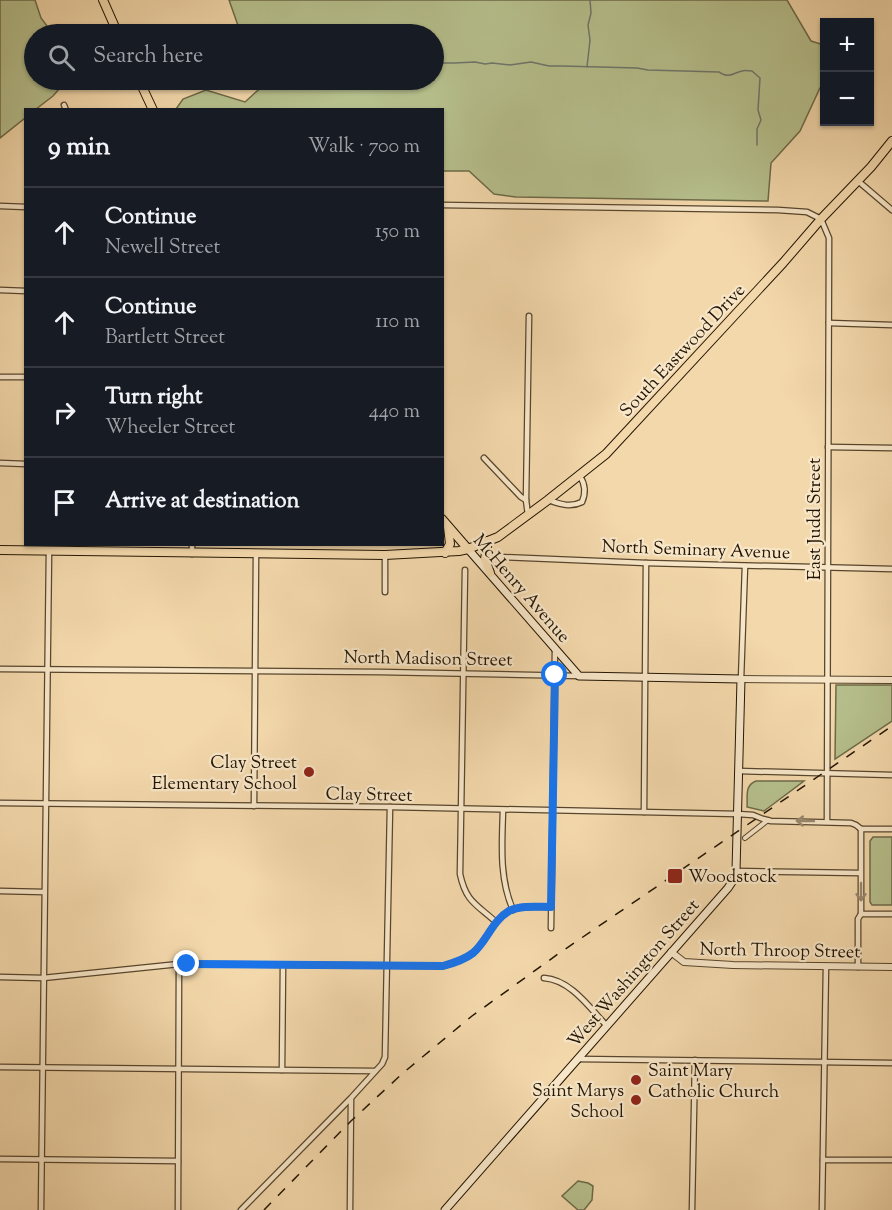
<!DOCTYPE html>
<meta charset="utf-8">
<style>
body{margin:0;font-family:"Sorts Mill Goudy",serif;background:#242831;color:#f1f3f6}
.controls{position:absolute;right:18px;top:18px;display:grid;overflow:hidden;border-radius:0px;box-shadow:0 2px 4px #0004}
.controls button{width:54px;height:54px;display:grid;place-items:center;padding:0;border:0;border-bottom:2px solid #363941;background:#171b24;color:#f1f3f6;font:30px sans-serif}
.stop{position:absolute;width:18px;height:18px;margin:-14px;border:4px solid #1a73e8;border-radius:50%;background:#fff}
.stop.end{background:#1a73e8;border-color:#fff;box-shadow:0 2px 6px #0008}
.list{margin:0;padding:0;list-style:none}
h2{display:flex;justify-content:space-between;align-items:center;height:78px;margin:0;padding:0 24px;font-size:26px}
h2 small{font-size:20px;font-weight:400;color:#9ea1a6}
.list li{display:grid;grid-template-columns:39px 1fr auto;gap:18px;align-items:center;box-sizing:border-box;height:90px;padding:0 24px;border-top:2px solid #363941}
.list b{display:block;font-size:22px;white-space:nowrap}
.list p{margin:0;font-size:20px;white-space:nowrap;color:#9ea1a6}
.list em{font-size:20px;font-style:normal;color:#9ea1a6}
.icon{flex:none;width:33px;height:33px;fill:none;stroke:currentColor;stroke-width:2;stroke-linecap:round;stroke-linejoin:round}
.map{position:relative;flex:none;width:892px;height:1210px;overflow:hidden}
.search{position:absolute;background:#171b24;box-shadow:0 2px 4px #0004;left:24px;top:24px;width:420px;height:66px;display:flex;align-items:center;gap:15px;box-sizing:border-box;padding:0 21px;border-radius:33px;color:#9ea1a6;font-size:22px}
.panel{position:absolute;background:#171b24;box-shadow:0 2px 4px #0004;left:24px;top:108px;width:420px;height:438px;border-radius:0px}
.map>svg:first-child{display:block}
</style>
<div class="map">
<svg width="892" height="1210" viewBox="0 0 892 1210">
<rect width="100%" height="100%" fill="#f3d8ab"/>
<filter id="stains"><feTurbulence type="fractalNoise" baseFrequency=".00333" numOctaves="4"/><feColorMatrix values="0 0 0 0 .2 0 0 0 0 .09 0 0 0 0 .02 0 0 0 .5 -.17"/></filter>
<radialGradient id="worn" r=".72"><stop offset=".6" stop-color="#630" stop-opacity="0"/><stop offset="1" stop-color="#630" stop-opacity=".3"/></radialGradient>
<!-- green -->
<g fill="#b6c08d" stroke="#6c6a48" stroke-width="1.5">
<path d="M0 0H35L41 18 53 34H34V80H67L53 96 36 109 26 110 25 118 0 138Z"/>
<path d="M229 0H787L811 41 824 45V87L820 88 800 131 771 163 768 201 516 197 494 194 469 171H443L442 110 176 109 183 99 206 90 245 102 266 83 239 80H434V34H241Z"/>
<path d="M836 685H892V721L835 759Z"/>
<path d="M756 781H804L764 811 747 807C748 796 744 786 756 781Z"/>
<path d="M873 837H892V905H872L870 902V841Z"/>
<path d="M578 1181 588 1183 593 1186 592 1200 584 1210H578L562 1196Z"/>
</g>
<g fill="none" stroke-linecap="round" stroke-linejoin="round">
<!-- stream -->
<g stroke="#6e766d" stroke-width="1.5">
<path d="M434 63H454L475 62 485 64 492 63 510 65 531 62 549 66H562L637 68 648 70 719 72C730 79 732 73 742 71 745 70 749 71 752 71L760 78 758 110 761 120 757 129V145"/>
<path d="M587 67 590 40 588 25 591 13 590 0"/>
</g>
<!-- pedestrian casing -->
<g stroke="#57452c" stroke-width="6">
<path id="pedestrian" d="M745 838 768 820"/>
</g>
<!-- minor casing -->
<g stroke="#57452c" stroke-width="7">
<g id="minor">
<path d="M64 105 66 110"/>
<path d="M858 181 892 210"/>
<path d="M442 205 778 210 807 212 821 219 829 238 827 822"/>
<path d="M0 206 26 207"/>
<path d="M0 290 26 291"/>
<path d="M829 323 892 325"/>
<path d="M0 377H26"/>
<path d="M828 447 892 448"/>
<path d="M484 458 521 497 526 500"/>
<path d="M0 463 26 464"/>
<path d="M548 500C560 504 570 508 582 502 586 493 585 484 580 476"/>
<path d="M528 515 526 500 529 316"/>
<path d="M192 544V554"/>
<path d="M500 557 646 563 892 569"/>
<path d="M465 570 460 874C466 902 476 904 496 922"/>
<path d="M385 592V555"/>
<path d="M0 669 380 672 579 676"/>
<path d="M741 679 745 566"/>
<path d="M739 771 892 775"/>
<path d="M0 803 390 807 738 814 753 815 763 819 771 821 851 823 856 825 861 829"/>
<path d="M254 806 256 554"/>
<path d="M503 810C502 844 499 878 513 910"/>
<path d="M644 812 646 563"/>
<path d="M861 829H892"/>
<path d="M736 871 860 873"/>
<path d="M0 891 44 892"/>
<path d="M861 914H892"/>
<path d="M551 928 555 649"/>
<path d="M858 967V919L861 914V829"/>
<path d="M0 977 43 978 179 964 443 966C454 963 464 960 473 953 487 941 492 921 509 911 521 905 538 907 551 907"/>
<path d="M544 978C571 980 589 1007 606 1025"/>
<path d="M578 1059 892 1063"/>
<path d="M0 1067 375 1071"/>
<path d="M282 1070 283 965"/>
<path d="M0 1159 178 1161"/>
<path d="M823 1160H892"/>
<path d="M41 1210 49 551"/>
<path d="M178 1210 179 964"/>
<path d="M241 1210 351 1098 382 1064 385 1057 390 807"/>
<path d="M350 1210 351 1099"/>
<path d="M692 1210 695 1060"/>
<path d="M822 1210 826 966"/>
</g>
</g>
<!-- tertiary casing -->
<g stroke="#57452c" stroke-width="8">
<g id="tertiary">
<path d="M741 679 892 680"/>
<path d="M671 952 684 962 733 965 892 967"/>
</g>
</g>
<!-- secondary casing -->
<g stroke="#231402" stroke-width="9">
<path id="secondary" d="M445 1210 728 888 734 879 736 871 741 679 579 676 468 549"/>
</g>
<!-- primary casing -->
<g stroke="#231402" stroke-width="10">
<g id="primary">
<path d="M103 0 118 34"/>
<path d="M139 80 153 110"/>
<path d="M442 519 468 549"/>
<path d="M488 541 485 559 490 573"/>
<path d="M0 550 385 555 459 551 468 549 498 537 548 500 606 454 783 263 821 219 871 167 892 141"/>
<path d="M445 553 450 544 448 527"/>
</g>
</g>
<!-- pedestrian -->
<use href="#pedestrian" stroke="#f7e6c8" stroke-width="4"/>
<!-- minor -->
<use href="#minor" stroke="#f7e6c8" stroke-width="4.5"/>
<!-- tertiary -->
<use href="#tertiary" stroke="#f7e6c8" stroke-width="6"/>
<!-- secondary -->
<use href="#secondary" stroke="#f7e6c8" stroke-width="7"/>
<!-- primary -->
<use href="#primary" stroke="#f3d8ab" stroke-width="8"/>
<!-- rail -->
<path stroke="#231402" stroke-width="1.5" stroke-dasharray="10 10" stroke-linecap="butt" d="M264 1210 351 1121 403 1073 472 1016 558 954 892 726"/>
</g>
<!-- one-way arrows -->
<defs><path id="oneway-shaft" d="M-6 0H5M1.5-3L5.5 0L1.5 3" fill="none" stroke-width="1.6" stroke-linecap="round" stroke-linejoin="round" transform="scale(1.5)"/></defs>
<g stroke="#98886f">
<use href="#oneway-shaft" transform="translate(805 821) rotate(-179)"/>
<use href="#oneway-shaft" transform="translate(861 892) rotate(90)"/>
</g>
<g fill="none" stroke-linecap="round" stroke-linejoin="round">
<!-- route -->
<path stroke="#1a73e8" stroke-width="8" d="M187 964 443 966C454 963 464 960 473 953 487 941 492 921 509 911 521 905 538 907 551 907L555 675"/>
</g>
<!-- markers -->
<g fill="#8f2418" stroke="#f7e6c8" stroke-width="2">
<circle cx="309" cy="772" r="6"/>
<rect x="667" y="868" width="16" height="16" rx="3"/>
<circle cx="636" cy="1080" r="6"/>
<circle cx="636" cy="1100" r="6"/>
</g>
<g text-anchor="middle" stroke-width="4.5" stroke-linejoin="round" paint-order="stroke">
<!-- street labels -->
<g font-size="18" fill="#231402" stroke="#f7e6c8">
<text transform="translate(682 350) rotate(-47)" y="6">South Eastwood Drive</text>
<text transform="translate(814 519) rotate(-90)" y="6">East Judd Street</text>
<text transform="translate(696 549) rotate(2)" y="6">North Seminary Avenue</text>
<text transform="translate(522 588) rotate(49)" y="6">McHenry Avenue</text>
<text transform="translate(428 658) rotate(1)" y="6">North Madison Street</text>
<text transform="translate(369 794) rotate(1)" y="6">Clay Street</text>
<text transform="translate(780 950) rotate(1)" y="6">North Throop Street</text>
<text transform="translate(633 973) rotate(-49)" y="6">West Washington Street</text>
</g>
<!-- poi labels -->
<g font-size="18" fill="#231402" stroke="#f7e6c8" text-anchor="end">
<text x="297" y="768">Clay Street<tspan x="297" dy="21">Elementary School</tspan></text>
<text x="688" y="882" text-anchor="start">Woodstock</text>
<text x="648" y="1076" text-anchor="start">Saint Mary<tspan x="648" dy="21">Catholic Church</tspan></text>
<text x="624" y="1096">Saint Marys<tspan x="624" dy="21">School</tspan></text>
</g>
</g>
<rect width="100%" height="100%" filter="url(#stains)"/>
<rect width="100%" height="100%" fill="url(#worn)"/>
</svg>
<div class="controls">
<button>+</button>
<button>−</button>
</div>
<div class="stop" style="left:555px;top:675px"></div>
<div class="stop end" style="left:187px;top:964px"></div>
<div class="search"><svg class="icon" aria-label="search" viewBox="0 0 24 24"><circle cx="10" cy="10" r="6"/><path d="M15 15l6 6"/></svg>Search here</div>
<section class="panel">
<h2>9 min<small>Walk · 700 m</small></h2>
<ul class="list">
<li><svg class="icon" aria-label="ahead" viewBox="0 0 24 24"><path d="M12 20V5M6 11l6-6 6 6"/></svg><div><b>Continue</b><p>Newell Street</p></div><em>150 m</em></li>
<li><svg class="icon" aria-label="ahead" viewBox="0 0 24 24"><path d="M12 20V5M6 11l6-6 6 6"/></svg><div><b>Continue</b><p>Bartlett Street</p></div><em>110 m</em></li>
<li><svg class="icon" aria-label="right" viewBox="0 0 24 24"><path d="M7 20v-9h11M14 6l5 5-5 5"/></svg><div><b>Turn right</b><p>Wheeler Street</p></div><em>440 m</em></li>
<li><svg class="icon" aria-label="arrive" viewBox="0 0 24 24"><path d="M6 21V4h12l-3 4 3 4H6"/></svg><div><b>Arrive at destination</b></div></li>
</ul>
</section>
</div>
